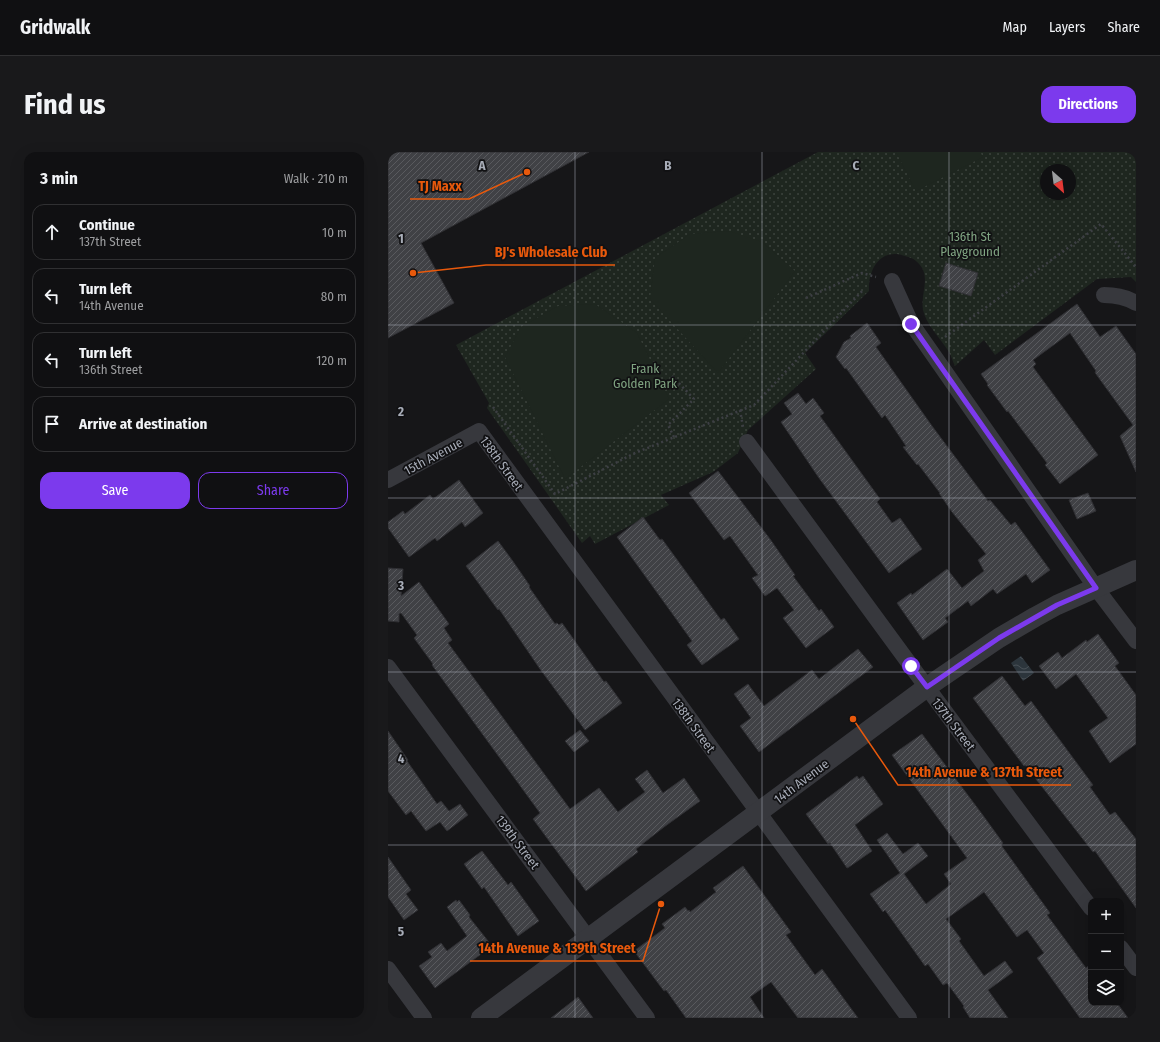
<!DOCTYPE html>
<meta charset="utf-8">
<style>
body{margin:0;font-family:"Fira Sans Condensed",sans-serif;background:#19191b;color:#f1f3f6}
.controls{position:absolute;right:12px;bottom:12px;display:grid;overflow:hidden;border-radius:8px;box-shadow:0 4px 16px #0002}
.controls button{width:36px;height:36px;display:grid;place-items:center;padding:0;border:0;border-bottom:1px solid #303032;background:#101012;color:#f1f3f6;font:20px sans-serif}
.compass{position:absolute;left:652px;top:12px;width:36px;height:36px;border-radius:50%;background:#101012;box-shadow:0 4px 16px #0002;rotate:152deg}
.stop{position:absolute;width:12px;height:12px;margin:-9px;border:3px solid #7c3aed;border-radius:50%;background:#fff}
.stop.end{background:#7c3aed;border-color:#fff;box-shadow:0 1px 4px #0008}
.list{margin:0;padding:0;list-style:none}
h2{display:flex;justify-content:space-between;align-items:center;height:52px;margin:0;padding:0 16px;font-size:17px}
h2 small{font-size:13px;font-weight:400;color:#9c9d9f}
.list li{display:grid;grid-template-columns:26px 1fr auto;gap:12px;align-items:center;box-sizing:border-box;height:56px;margin:0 8px 8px;padding:0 8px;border:1px solid #303032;border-radius:12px}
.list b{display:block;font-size:15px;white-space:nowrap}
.list p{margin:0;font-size:13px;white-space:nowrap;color:#9c9d9f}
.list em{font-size:13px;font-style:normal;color:#9c9d9f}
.actions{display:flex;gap:8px;padding:12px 16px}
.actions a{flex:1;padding:9px 0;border:1px solid #7c3aed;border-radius:12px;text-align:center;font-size:14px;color:#7c3aed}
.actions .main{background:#7c3aed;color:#fff}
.icon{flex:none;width:22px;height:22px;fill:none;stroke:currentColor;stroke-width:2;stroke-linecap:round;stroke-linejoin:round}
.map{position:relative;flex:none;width:748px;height:866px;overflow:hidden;border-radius:12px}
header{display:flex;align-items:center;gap:24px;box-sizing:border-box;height:56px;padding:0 20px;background:#101012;border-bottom:1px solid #303032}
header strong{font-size:19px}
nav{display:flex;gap:22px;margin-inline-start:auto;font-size:14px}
.intro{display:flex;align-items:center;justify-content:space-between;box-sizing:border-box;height:96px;padding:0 24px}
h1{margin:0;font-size:28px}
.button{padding:10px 18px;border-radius:12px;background:#7c3aed;color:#fff;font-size:14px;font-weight:700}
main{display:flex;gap:24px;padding:0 24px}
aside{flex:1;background:#101012;border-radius:12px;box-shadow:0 4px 16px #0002}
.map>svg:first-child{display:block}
</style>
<header>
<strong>Gridwalk</strong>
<nav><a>Map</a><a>Layers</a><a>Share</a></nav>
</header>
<div class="intro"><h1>Find us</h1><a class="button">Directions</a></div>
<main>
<aside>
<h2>3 min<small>Walk · 210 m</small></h2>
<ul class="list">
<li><svg class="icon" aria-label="ahead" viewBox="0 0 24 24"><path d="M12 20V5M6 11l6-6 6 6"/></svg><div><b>Continue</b><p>137th Street</p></div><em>10 m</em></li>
<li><svg class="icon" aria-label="left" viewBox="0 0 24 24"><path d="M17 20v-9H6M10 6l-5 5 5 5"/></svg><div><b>Turn left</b><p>14th Avenue</p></div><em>80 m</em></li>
<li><svg class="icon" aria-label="left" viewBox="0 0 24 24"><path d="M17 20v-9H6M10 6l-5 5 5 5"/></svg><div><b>Turn left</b><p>136th Street</p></div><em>120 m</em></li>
<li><svg class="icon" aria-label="arrive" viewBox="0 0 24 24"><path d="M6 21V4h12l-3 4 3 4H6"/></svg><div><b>Arrive at destination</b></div></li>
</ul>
<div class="actions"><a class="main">Save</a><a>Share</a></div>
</aside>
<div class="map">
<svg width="748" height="866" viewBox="0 0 748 866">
<defs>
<pattern id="park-dots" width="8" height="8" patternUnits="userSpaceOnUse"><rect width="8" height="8" fill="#1e261f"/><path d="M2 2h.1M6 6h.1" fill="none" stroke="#3c433d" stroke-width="1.8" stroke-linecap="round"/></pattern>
<pattern id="water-waves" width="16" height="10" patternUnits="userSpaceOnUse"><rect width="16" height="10" fill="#2c353c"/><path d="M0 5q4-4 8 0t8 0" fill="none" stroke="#485056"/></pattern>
<pattern id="building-hatch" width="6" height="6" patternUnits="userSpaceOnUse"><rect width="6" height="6" fill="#404145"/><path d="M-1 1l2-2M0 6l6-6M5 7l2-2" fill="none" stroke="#595a5e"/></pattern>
</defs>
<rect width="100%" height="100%" fill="#161618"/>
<!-- park -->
<path fill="url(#park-dots)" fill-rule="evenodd" d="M430 0H748V130L743 125 709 127 607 203 596 188 567 214C564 208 563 202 559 197 551 185 538 172 535 158 532 140 545 123 528 109 525 106 520 105 517 104 492 95 480 118 481 139L417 201 428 217 360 278 350 301 325 320 273 343 281 353 207 392 202 384 194 391 99 256 101 251 68 193ZM658 18H682V42H658Z"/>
<!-- pitch -->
<g fill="#1e261f">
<path d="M508 0H592L595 5 528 39Z"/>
<path d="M341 79 374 90 407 119 330 221 262 147 267 106 302 82Z"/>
<path d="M207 152 249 181 281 247 177 327 117 205 133 175 170 154Z"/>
</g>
<!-- water -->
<path fill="url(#water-waves)" d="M633 504 646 521 635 529 623 511Z"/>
<!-- building -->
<g fill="url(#building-hatch)" stroke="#303034">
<path d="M0 0H201L33 91 66 151 0 186Z"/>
<path d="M558 111 590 121 583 144 551 134Z"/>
<path d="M689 152 712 185 728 174 748 202V320L732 284 745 273 708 222 707 220 708 219 682 181 645 208 648 212 645 215 710 303 672 332 657 313 659 311 620 259 619 260 599 233 600 232 593 222Z"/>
<path d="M479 171 493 191 488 195 544 274 600 349 602 348 623 373 627 370 662 418 644 431 638 422 609 442 605 437 583 454 580 449 557 466 560 470 535 488 509 451 523 441 524 443 559 417 574 436 596 419 590 408 598 402 564 360 551 341H552L530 312 529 313 515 295 518 294 497 263 494 266 458 216 457 217 448 205 456 190 463 186 462 184Z"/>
<path d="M410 241 418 252 425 246 436 261 432 264 492 347 489 350 504 371 512 366 534 397 501 421 431 326 393 270 404 262 396 251Z"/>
<path d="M330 319 382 387 407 423 405 424 431 459 433 457 446 475 418 496 395 466 406 458 389 436 377 444 364 426 370 423 342 384 336 388 301 341Z"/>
<path d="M71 328 95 361 77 375 74 370 49 389 47 386 21 405 0 376V370L15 359 17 362 42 343 45 347Z"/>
<path d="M700 341 708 359 689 367 681 348Z"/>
<path d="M255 365 272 388 274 387 333 468 336 466 351 487 314 513 299 493 304 489 229 385Z"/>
<path d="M110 389 124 408 142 434 141 435 167 472 169 471 171 473 174 471 216 530 218 529 234 551 197 578 152 517 111 457 110 458 78 414Z"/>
<path d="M0 416 15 417 13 444 31 430 61 472 56 476 64 488 60 491 182 657 211 636 230 660 257 640 247 627 259 618 275 641 296 626 312 649 276 675 248 697 250 700 198 739 145 667 152 661 44 513 45 512 26 486 29 483 13 461 11 462V470L0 469Z"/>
<path d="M710 482 731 511 727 514 748 543V592L722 611 701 579 720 566 688 522 668 537 651 514 670 500 674 506 698 488 699 490Z"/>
<path d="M470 497 485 515 371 600 352 574 363 566 346 542 360 532 376 554 424 518 431 527Z"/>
<path d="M614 524 637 554 643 549 705 633 702 635 722 663 727 660 748 687V756L707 699 705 700 637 613 636 614 585 546Z"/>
<path d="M192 578 201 589 186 600 177 589Z"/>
<path d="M0 579 20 608 19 609 49 652 53 649 61 659 72 652 80 663 59 679 52 670 38 679 23 659 18 663 0 639Z"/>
<path d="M534 582 594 662 615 691 613 693 662 761 659 763 698 816 703 812V851H729L740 866H692L649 806 656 801 639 778 629 785 596 740 558 767 573 787 571 789 596 824 617 809 625 820 600 838 620 866H582L575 855 576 854 559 831 555 833 540 812 537 814 497 758 495 760 482 742 512 721 489 688 499 681 515 702 530 691 540 704 516 722 538 752 563 732 556 722 579 706 504 603Z"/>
<path d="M469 624 471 627 475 624 495 652 467 673 484 699 461 715 459 716 442 691 440 692 418 662Z"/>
<path d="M94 699 120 733 123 730 151 769 130 784 96 735 94 737 76 712Z"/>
<path d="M0 705 23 738 18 742 30 758 16 768 0 745Z"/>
<path d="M355 714 403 780 398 783 427 823 434 817 470 866H410L383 830 362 845 376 866H298L278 838 276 839 246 799 277 776 274 772 297 755 300 759 301 758 302 760 328 740 325 736Z"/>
<path d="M68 748 69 750 71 748 82 763 81 765 104 794 47 836 31 814 44 805 40 800 53 791 59 799 79 784 59 755Z"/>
<path d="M190 845 205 866H163Z"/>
</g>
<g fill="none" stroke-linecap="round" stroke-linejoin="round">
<!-- path -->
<g stroke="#3d3f44" stroke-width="2.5" stroke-dasharray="2 3" stroke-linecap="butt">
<path d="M418 146 474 121 488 125"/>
<path d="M557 185 713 72 748 115"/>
<path d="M284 224 306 247 280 273 286 285"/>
<path d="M105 255 167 342 247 301 366 253 476 137"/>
<path d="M352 258 355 275"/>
</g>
<!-- minor -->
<g stroke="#37383d" stroke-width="16">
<path d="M504 129 523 171 708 436 748 489"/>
<path d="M716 143C728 143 738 145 748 151"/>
<path d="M359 290 529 522 703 756"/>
<path d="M0 328 91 279 521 866"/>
<path d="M0 515 259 866"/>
<path d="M733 796 748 816"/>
<path d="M0 817 36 866"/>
</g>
<!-- tertiary -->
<path stroke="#37383d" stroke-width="20" d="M93 866 539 535 611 486 647 465 669 453 748 418"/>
</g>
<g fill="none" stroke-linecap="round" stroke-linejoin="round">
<!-- route -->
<path stroke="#7c3aed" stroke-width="5" d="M523 172 708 436 669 453 611 486 539 535 523 514"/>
</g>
<!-- grid -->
<path fill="none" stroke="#a8adb8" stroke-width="1" stroke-opacity="0.55" d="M187 0V866M374 0V866M561 0V866M0 173H748M0 346H748M0 520H748M0 693H748"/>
<g text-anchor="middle" stroke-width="3.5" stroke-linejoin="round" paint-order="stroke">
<!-- park labels -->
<g font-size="13" fill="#7fa381" stroke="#111113">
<text x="582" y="89">136th St<tspan x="582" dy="15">Playground</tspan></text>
<text x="257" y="221">Frank<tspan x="257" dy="15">Golden Park</tspan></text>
</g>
<!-- street labels -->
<g font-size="13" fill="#a8adb8" stroke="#111113">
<text transform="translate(45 304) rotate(-28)" y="5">15th Avenue</text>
<text transform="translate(114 311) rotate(54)" y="5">138th Street</text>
<text transform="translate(566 572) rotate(53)" y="5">137th Street</text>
<text transform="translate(306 573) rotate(54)" y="5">138th Street</text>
<text transform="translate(413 629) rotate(-37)" y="5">14th Avenue</text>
<text transform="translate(130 690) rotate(53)" y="5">139th Street</text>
</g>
</g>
<g font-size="13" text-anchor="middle" font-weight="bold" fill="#a8adb8" stroke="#111113" stroke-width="3.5" stroke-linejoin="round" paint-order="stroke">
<text x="94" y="18">A</text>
<text x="280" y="18">B</text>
<text x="468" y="18">C</text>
<text x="13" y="91">1</text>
<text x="13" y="264">2</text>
<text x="13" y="438">3</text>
<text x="13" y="611">4</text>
<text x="13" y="784">5</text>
</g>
<!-- callouts -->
<path fill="none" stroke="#e8590c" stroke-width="1.5" d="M139 20L81 47H22M25 121L98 113H227M465 567L510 633H683M273 752L255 809H82"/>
<g fill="#e8590c" stroke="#111113" stroke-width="1.5">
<circle cx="139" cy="20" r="4"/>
<circle cx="25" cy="121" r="4"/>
<circle cx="465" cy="567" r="4"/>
<circle cx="273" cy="752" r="4"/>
</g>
<g font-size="14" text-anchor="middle" font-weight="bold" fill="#e8590c" stroke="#111113" stroke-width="3.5" stroke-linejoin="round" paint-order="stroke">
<text x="52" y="39">TJ Maxx</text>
<text x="163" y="105">BJ's Wholesale Club</text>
<text x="596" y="625">14th Avenue &amp; 137th Street</text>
<text x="169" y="801">14th Avenue &amp; 139th Street</text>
</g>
</svg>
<div class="controls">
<button>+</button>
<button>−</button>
<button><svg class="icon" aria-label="layers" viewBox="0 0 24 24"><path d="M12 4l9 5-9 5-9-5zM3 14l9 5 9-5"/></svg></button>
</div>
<svg class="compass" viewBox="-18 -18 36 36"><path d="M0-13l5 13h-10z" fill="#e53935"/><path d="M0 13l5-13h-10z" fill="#9c9d9f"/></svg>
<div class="stop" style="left:523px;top:514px"></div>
<div class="stop end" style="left:523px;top:172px"></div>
</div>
</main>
